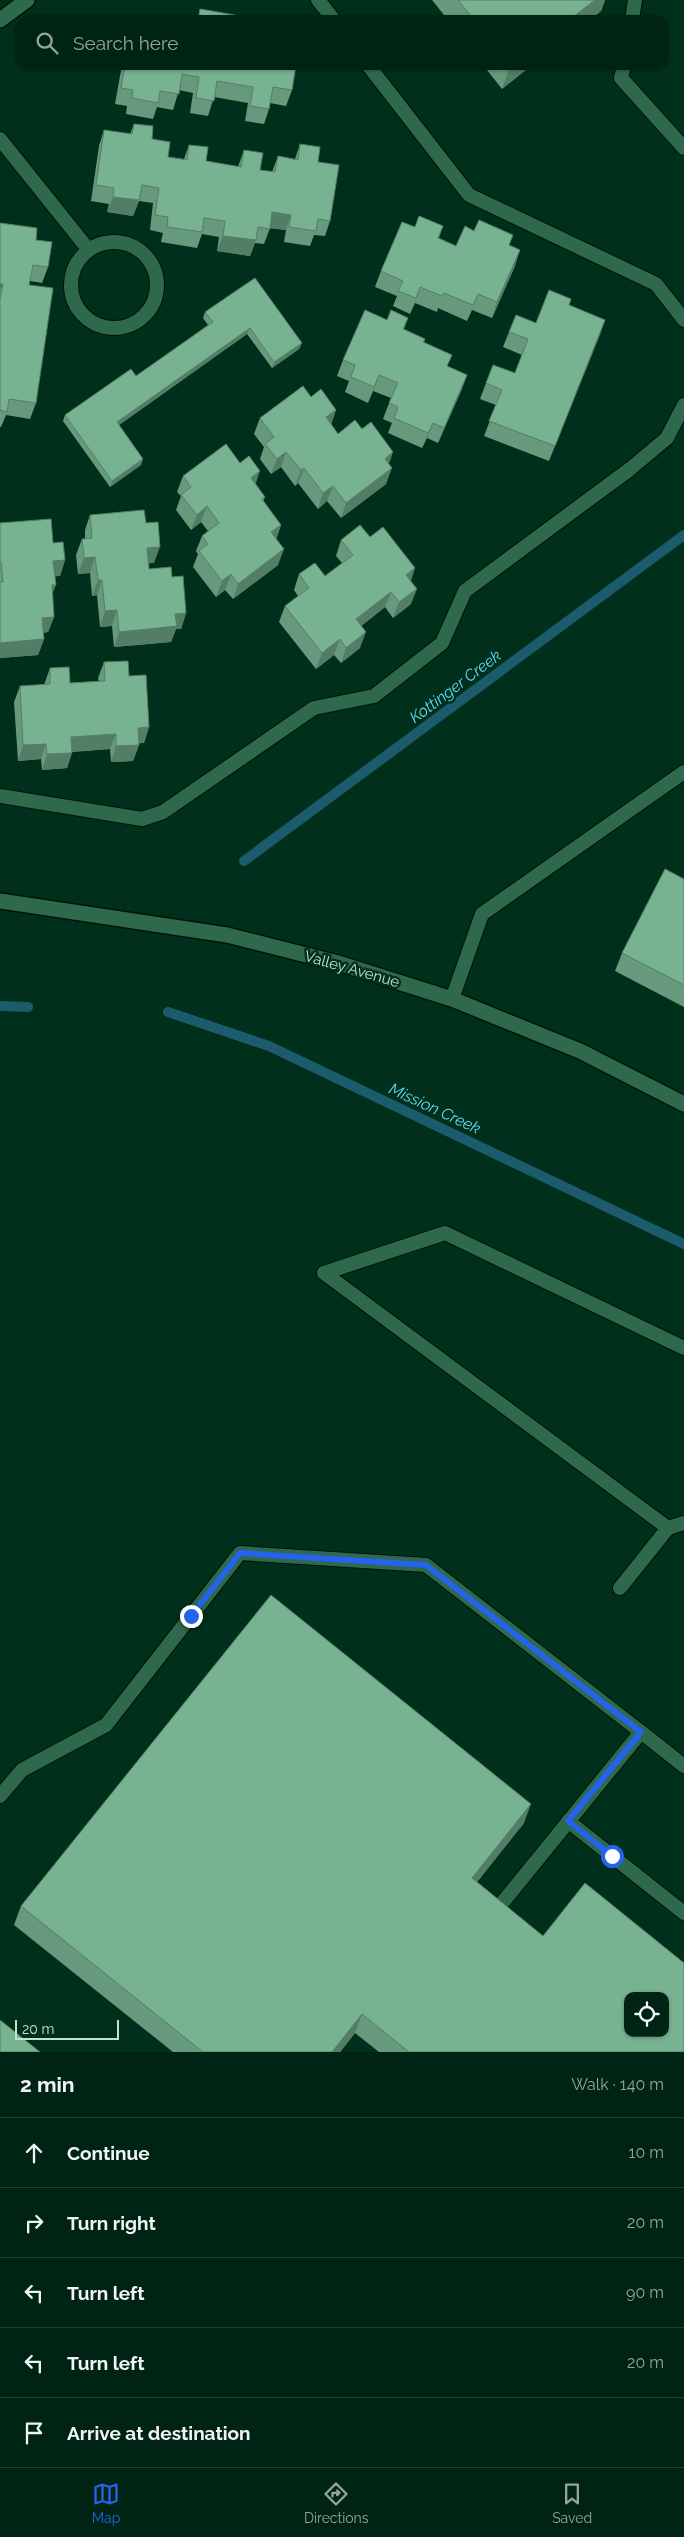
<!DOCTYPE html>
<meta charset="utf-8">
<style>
body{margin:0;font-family:Raleway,sans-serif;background:#0e3022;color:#f1f3f6}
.controls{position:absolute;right:15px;bottom:15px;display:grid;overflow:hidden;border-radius:10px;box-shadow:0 1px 4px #0004}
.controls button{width:45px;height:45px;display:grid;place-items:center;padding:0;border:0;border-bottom:1px solid #224134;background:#002414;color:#f1f3f6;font:25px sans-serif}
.scale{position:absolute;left:15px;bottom:12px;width:104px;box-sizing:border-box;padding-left:5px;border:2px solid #c4e1cf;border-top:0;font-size:14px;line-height:18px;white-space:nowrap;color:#c4e1cf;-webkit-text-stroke:4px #00301b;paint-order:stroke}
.stop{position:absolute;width:15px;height:15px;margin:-11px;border:4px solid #2563eb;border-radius:50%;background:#fff}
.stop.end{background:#2563eb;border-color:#fff;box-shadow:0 1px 5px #0008}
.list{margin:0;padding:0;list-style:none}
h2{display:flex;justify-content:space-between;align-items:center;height:65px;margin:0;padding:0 20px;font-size:21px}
h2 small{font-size:16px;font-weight:400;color:#95a4a0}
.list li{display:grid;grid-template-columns:32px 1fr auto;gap:15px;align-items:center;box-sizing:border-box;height:70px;padding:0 20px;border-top:1px solid #224134}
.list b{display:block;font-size:19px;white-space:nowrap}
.list em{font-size:16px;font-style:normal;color:#95a4a0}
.icon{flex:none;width:28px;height:28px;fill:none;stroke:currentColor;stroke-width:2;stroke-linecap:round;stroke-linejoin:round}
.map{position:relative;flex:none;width:684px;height:2052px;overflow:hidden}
.search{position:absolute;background:#002414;box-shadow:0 1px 4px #0004;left:15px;right:15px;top:15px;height:55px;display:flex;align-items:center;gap:12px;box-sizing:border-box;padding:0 18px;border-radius:15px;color:#95a4a0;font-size:19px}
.sheet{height:415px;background:#002414}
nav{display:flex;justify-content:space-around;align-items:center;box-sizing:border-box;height:70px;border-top:1px solid #224134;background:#002414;font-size:14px;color:#95a4a0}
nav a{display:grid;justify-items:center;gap:2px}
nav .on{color:#2563eb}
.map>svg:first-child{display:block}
</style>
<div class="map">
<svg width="684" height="2052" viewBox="0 0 684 2052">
<rect width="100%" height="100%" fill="#00301b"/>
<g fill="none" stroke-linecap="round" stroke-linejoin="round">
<!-- stream -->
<g stroke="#1c5b6b" stroke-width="10">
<path d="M244 861 684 535"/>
<path d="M0 1006 28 1007"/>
<path d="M168 1012 269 1046 684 1244"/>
</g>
<!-- service casing -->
<g stroke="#001508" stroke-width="16">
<g id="service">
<path d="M318 0 334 20"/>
<path d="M632 20 635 0"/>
<path d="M368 65 469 195 656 284 684 320"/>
<path d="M624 65 621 78 684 148"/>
<path d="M0 139 88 249"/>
<circle cx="114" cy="285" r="43"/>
<path d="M0 796 142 819 163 812 314 708 374 696 442 643 465 591 630 469 667 438 684 405"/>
<path d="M452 999 482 914 684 772"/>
<path d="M668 1528 324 1273 445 1233 684 1348"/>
<path d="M620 1588 668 1528 684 1523"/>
<path d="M0 1796 22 1770 106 1725 240 1553 426 1565 641 1732"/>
<path d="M568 1821 684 1913"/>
<path d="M503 1902 641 1732 684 1766"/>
</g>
</g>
<!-- tertiary casing -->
<g stroke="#001508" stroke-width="18">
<g id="tertiary">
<path d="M0 20 27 0"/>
<path d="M0 901 227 935 338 963 452 999 580 1051 684 1104"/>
</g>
</g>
<!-- service -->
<use href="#service" stroke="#2f694b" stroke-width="14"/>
<!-- tertiary -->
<use href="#tertiary" stroke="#2f694b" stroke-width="15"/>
</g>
<!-- wall -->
<g fill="#679a7d">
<path d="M432 0H605L601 11 590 20H448Z"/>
<path d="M122 65H296L292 90 286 106 270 103 269 109 264 124 245 121 248 103 214 97 208 116 190 113 193 93 179 90 173 110 157 107 153 119 126 114 127 106 115 104Z"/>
<path d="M483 65H532L502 89Z"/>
<path d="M134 124 152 139 168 157 184 159 189 145 206 161 238 167 244 150 260 170 272 172 278 156 295 159 300 144 318 162 330 221 325 236 314 235 310 246 284 242 286 230 270 228 264 244 255 243 250 256 217 251 219 237 202 234 197 248 161 242 163 233 150 230 153 203 139 201 133 216 107 212 109 204 91 201 99 146 104 130 130 134Z"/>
<path d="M0 223 36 240 48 267 42 283 30 281 29 285 36 403 30 419 6 415 1 427H0Z"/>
<path d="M443 226 439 238 456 246 509 245 515 266 492 318 472 310 467 321 438 308 437 312 415 303 410 314 393 306 397 296 375 287 381 271 415 227Z"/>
<path d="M569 305 605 320 549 461 484 436 496 405 480 399 486 383 515 373 522 355 503 347 509 332 536 323Z"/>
<path d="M205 312 302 343 299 349 272 368 247 334 119 425 141 465 110 487 63 421 65 415 136 376 208 325 203 318Z"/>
<path d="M408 318 404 329 425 339 424 342 448 367 467 375 461 391 438 443 427 438 422 448 388 433 392 423 383 419 391 398 373 391 368 403 345 392 349 381 337 376 343 360 387 320Z"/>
<path d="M311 397 336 410 331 424 338 434 389 464 386 484 341 518 327 501 318 509 298 483 295 486 281 467 271 474 260 459 264 447 254 434 260 418Z"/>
<path d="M183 476 256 484 265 497 263 502 281 525 276 539 278 565 233 599 225 590 216 597 193 567 198 554 196 551 202 536 208 531 201 522 191 530 176 510 181 496 177 492Z"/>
<path d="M90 515 146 523 154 563H149V569L172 577 186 613 181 629H176L171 642 114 647 112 626 100 627 97 595 92 596 90 573 78 574 76 555 82 539H85V530Z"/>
<path d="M0 523 53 543 65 560 60 576H55L52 594 54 617 48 632 43 633 44 639 38 655 0 658Z"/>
<path d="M370 537 411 581V604L393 618 385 607 361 626 360 648 341 663 334 655 316 669 279 622 285 606 298 596 294 590 299 574 325 576 342 563 336 556 341 540Z"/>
<path d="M104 662 129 676 149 727 144 743H139V745L133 761 111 762 110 749 72 752 67 768 42 770 41 759 18 761 14 702 20 686 44 685 50 668 70 683 99 681 98 678Z"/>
<path d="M684 879V1007L615 971 622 953Z"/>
<path d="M524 1823 477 1882 684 2052H379L355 2033 340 2052H173L14 1925 21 1906Z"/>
</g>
<!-- shaded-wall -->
<g fill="#547d66">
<path d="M595 0H605L601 11 590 20H569Z"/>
<path d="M512 65H532L502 89 510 66Z"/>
<path d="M113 197 139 200 133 216 107 212Z"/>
<path d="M272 212 291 215 286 230 267 228Z"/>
<path d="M223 236 256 240 250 256 217 251Z"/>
<path d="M520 250 515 266 492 318 497 302Z"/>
<path d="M0 284H3L0 291Z"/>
<path d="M605 320 600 335 549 461 555 446Z"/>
<path d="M250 328 247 334 115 428 117 422Z"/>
<path d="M302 343 299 349 272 368 274 362Z"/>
<path d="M379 375 373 391 368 403 374 387Z"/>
<path d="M467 375 461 391 438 443 444 428Z"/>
<path d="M336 410 331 425 326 417Z"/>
<path d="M433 423 427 438 422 448 428 433Z"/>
<path d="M286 452 281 467 271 474 277 459Z"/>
<path d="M393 452 388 467 385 459Z"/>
<path d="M143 459 141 465 110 487 112 481Z"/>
<path d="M304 468 298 483 295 486 301 470Z"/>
<path d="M392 468 386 484 341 518 346 503Z"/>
<path d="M260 471 255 486 251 478Z"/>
<path d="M333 486 327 501 318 509 323 493Z"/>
<path d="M207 506 201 522 191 530 197 515Z"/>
<path d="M281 525 276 540 271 532Z"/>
<path d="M160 547 154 563 141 564 147 548Z"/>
<path d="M284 549 278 565 233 599 238 584Z"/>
<path d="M95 557 90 573 78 574 84 558Z"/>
<path d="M65 560 60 576 48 577 53 561Z"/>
<path d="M415 568 410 584 406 575Z"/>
<path d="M231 574 225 590 216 597 222 581Z"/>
<path d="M98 580H102L97 595 92 596Z"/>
<path d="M52 585H56L50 600Z"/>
<path d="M417 589 411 604 393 618 399 602Z"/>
<path d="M391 592 385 607 350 635 356 619Z"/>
<path d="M117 610 112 626 100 627 105 611Z"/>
<path d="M186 613 181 629H176L171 642 114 647 119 632 175 614Z"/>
<path d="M54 617 48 632 36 633 42 618Z"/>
<path d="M366 632 360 648 341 663 346 648Z"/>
<path d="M44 639 38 655 0 658V643Z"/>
<path d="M340 639 334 655 316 669 322 653Z"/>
<path d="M149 727 144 743 132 744 138 728Z"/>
<path d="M116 734 110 749 65 752 71 737Z"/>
<path d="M46 744 41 759 18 761 23 745Z"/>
<path d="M139 745 133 761 111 762 116 746Z"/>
<path d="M72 753 67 768 42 770 47 754Z"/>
<path d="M531 1804 524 1823 465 1897 472 1878Z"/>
<path d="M362 2014 355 2033 340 2052H332Z"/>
</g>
<!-- building -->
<g fill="#78b391" stroke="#547d66" fill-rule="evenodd">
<path d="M458 0H595L569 20H474Z"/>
<path d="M200 9 235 15 234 20H198Z"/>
<path d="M256 16 280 20H255Z"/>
<path d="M125 65H296L292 90 273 87 269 109 250 106 253 87 217 81 214 101 196 98 199 77 182 74 179 94 160 91 158 103 132 98 133 90 121 88Z"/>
<path d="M134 124 153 126 152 139 170 142 168 157 187 160 189 145 208 147 206 161 241 167 244 150 263 153 260 170 275 172 278 156 298 160 300 144 320 147 318 162 339 165 330 221 318 219 316 231 289 227 291 215 272 212 270 229 258 227 256 240 223 236 225 221 204 218 202 232 167 227 168 217 155 215 159 188 142 185 139 200 113 197 114 188 96 185 104 130 132 134Z"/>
<path d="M419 216 443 226 438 238 456 246 465 226 474 231 479 220 513 235 509 245 520 250 497 302 478 294 473 305 444 293 442 296 420 287 416 298 398 291 403 281 381 271 402 222 415 227Z"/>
<path d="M0 223 37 228 36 240 52 242 48 267 33 265 29 285 53 288 36 403 9 399 7 412 0 410V300L3 284H0Z"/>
<path d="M255 278 302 343 274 362 250 328 117 422 143 459 112 481 65 415 131 369 136 376 213 322 205 312Z"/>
<path d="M549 290 571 299 569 305 605 320 555 446 489 421 502 390 486 383 493 365 515 373 528 339 509 332 516 315 536 323Z"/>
<path d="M365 310 387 320 391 310 408 318 403 329 425 339 423 342 452 355 447 366 467 375 444 428 433 423 428 433 394 418 398 407 389 403 398 383 379 375 374 387 351 377 355 365 343 360Z"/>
<path d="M303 386 311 397 321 389 336 410 326 417 338 434 355 420 362 429 371 422 393 452 385 459 392 468 346 503 333 486 323 493 304 468 301 470 286 452 277 459 265 444 274 437 260 418Z"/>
<path d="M226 444 240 463 249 456 260 471 251 478 265 497 262 499 281 525 271 532 284 549 238 584 231 574 222 581 199 551 208 544 202 536 219 523 207 506 197 515 181 495 191 487 183 476Z"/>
<path d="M144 510 146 523 158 522 160 547 147 548 149 569 171 567 172 577 183 576 186 613 175 614 177 626 119 632 117 610 105 611 102 580H98L95 557 84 558 82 539 92 538 90 515Z"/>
<path d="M51 519 53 543 63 542 65 560 53 561 56 585H52L54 617 42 618 44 639 0 643V582H3L1 562H0V523Z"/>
<path d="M360 525 370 537 383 527 415 568 406 575 417 589 399 602 391 592 356 619 366 632 346 648 340 639 322 653 285 606 309 588 299 574 315 563 325 576 353 555 341 540Z"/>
<path d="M128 661 129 676 146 675 149 727 138 728 139 745 116 746V734L71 737 72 753 47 754 46 744 23 745 20 686 50 684V668L69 667 70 683 105 681 104 662Z"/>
<path d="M665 869 684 879V985L622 953Z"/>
<path d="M271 1595 531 1804 472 1878 543 1936 585 1883 684 1963V2052H409L362 2014 332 2052H203L21 1906ZM628 1996H665V2033H628Z"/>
<path d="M0 2020 40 2052H0Z"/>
</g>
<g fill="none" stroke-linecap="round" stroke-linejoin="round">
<!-- route -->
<path stroke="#2563eb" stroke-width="6" d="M191 1616 240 1553 426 1565 641 1732 568 1821 612 1856"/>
</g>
<g text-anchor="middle" stroke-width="5" stroke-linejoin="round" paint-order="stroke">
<!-- street labels -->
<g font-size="15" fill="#c4e1cf" stroke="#00301b">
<text transform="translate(352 969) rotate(16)" y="5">Valley Avenue</text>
</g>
<!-- water labels -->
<g font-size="16" font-style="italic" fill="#5fdbfc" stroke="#00301b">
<text transform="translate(455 686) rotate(-37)" y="6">Kottinger Creek</text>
<text transform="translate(435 1108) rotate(25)" y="6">Mission Creek</text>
</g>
</g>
</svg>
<div class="controls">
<button><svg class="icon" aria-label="locate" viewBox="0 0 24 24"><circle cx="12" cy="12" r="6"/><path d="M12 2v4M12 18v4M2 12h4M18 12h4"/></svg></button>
</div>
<div class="scale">20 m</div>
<div class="stop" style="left:612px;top:1856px"></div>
<div class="stop end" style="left:191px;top:1616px"></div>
<div class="search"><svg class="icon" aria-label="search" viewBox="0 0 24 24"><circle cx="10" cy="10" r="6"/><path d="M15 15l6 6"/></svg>Search here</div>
</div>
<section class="sheet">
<h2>2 min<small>Walk · 140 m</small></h2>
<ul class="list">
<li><svg class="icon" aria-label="ahead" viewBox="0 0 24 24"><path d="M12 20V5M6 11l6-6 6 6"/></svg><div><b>Continue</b></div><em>10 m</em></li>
<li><svg class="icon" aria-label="right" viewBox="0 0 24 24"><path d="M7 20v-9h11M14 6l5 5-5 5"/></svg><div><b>Turn right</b></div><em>20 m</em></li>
<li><svg class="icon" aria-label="left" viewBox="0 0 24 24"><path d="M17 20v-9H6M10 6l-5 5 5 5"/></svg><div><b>Turn left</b></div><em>90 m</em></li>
<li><svg class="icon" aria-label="left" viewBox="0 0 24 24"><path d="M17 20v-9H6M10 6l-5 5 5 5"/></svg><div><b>Turn left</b></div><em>20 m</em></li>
<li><svg class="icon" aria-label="arrive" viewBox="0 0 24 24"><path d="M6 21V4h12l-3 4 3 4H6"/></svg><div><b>Arrive at destination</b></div></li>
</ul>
</section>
<nav>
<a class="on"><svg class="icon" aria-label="map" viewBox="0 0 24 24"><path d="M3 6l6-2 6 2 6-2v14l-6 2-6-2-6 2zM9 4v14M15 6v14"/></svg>Map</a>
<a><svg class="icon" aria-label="directions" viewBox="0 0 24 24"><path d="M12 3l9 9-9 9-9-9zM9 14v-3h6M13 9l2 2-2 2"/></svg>Directions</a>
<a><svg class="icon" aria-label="saved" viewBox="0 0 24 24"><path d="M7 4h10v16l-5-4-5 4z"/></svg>Saved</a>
</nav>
